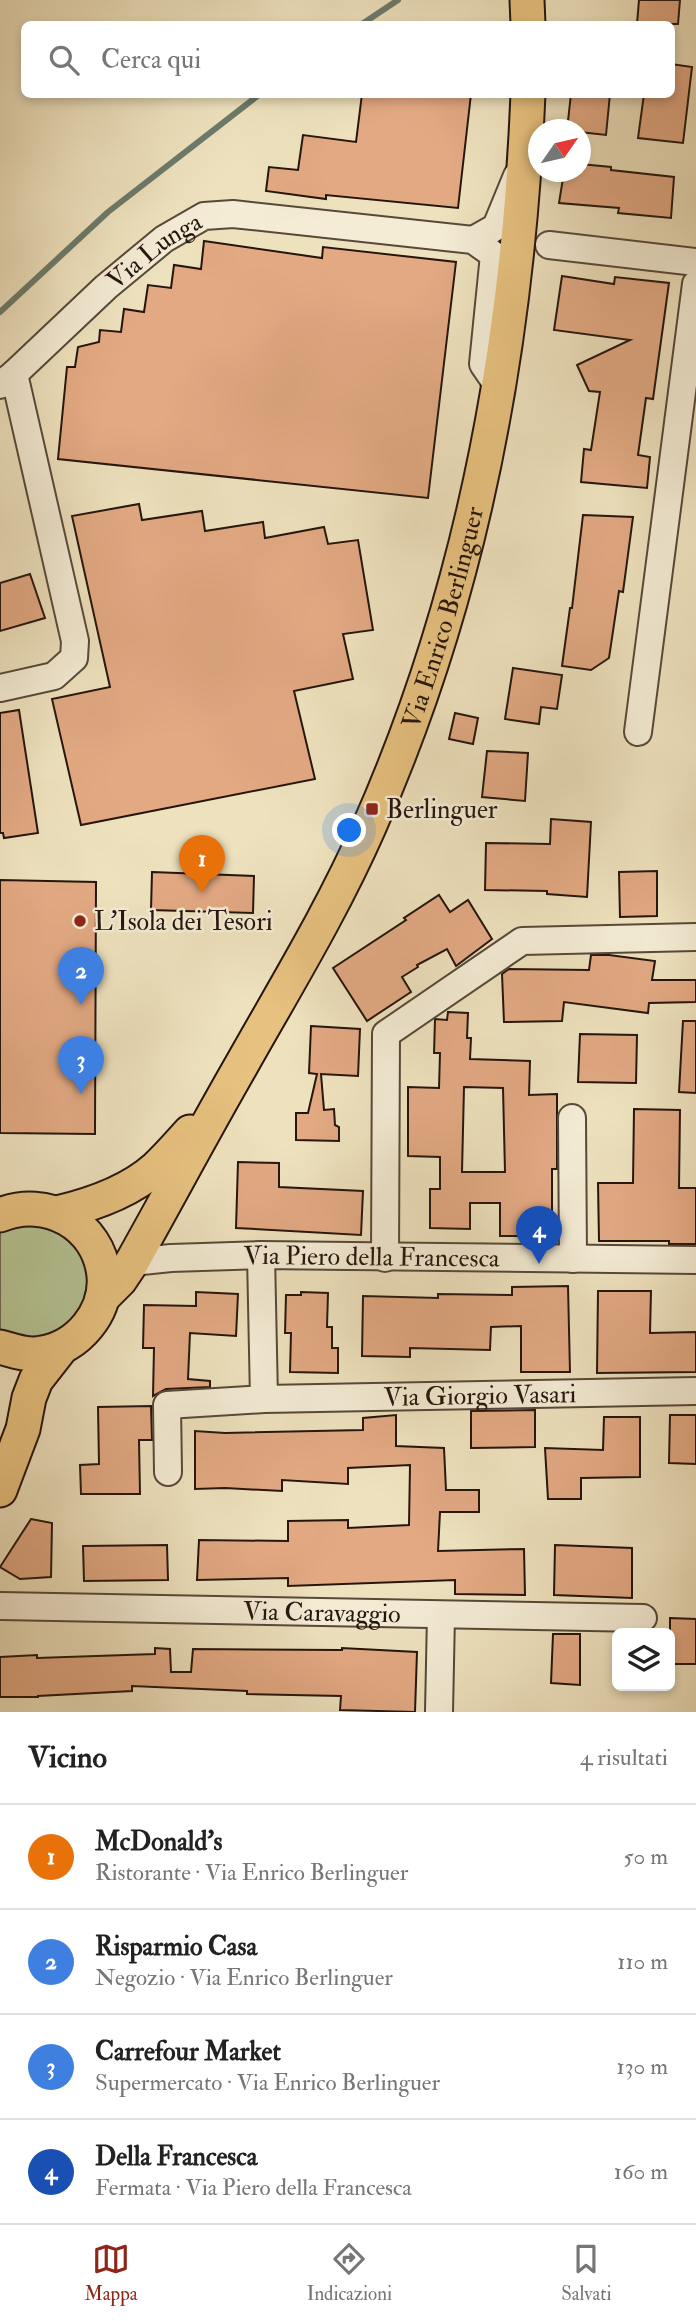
<!DOCTYPE html>
<html lang="it">
<meta charset="utf-8">
<style>
body{margin:0;font-family:"IM FELL Double Pica",serif;background:#f2f2f2;color:#222}
.controls{position:absolute;right:21px;bottom:21px;display:grid;overflow:hidden;border-radius:10px;box-shadow:0 4px 10px #0003}
.controls button{width:63px;height:63px;display:grid;place-items:center;padding:0;border:0;border-bottom:2px solid #e0e0e0;background:#fff;color:#222;font:35px sans-serif}
.compass{position:absolute;left:528px;top:119px;width:63px;height:63px;border-radius:50%;background:#fff;box-shadow:0 4px 10px #0003;rotate:56deg}
.you{position:absolute;left:350px;top:831px;width:24px;height:24px;margin:-18px;border:5px solid #fff;border-radius:50%;background:#1a73e8;box-shadow:0 0 0 10px #1a73e833}
.badge{display:grid;place-items:center;width:46px;height:46px;border-radius:50%;background:#8f2418;color:#fff;font-size:23px;font-weight:700}
.pin{position:absolute;translate:-50% -58px;filter:drop-shadow(0 2px 4px #0008)}
.pin::after{content:'';position:absolute;top:37px;width:24px;height:21px;background:inherit;clip-path:polygon(0 0,100% 0,50% 100%)}
.list{margin:0;padding:0;list-style:none}
h2{display:flex;justify-content:space-between;align-items:center;height:91px;margin:0;padding:0 28px;font-size:30px}
h2 small{font-size:23px;font-weight:400;color:#767676}
.list li{display:grid;grid-template-columns:46px 1fr auto;gap:21px;align-items:center;box-sizing:border-box;height:105px;padding:0 28px;border-top:2px solid #e0e0e0}
.list b{display:block;font-size:26px;white-space:nowrap}
.list p{margin:0;font-size:23px;white-space:nowrap;color:#767676}
.list em{font-size:23px;font-style:normal;color:#767676}
.icon{flex:none;width:38px;height:38px;fill:none;stroke:currentColor;stroke-width:2;stroke-linecap:round;stroke-linejoin:round}
.map{position:relative;flex:none;width:696px;height:1712px;overflow:hidden}
.search{position:absolute;background:#fff;box-shadow:0 4px 10px #0003;left:21px;right:21px;top:21px;height:77px;display:flex;align-items:center;gap:18px;box-sizing:border-box;padding:0 24px;border-radius:10px;color:#767676;font-size:26px}
.sheet{height:511px;background:#fff}
nav{display:flex;justify-content:space-around;align-items:center;box-sizing:border-box;height:98px;border-top:2px solid #e0e0e0;background:#fff;font-size:19px;color:#767676}
nav a{display:grid;justify-items:center;gap:4px}
nav .on{color:#8f2418}
.map>svg:first-child{display:block}
</style>
<div class="map">
<svg width="696" height="1712" viewBox="0 0 696 1712">
<rect width="100%" height="100%" fill="#eee2be"/>
<filter id="stains"><feTurbulence type="fractalNoise" baseFrequency=".00286" numOctaves="4"/><feColorMatrix values="0 0 0 0 .2 0 0 0 0 .09 0 0 0 0 .02 0 0 0 .5 -.17"/></filter>
<radialGradient id="worn" r=".72"><stop offset=".6" stop-color="#630" stop-opacity="0"/><stop offset="1" stop-color="#630" stop-opacity=".3"/></radialGradient>
<!-- green -->
<path fill="#b6c494" stroke="#6e6c50" stroke-width="2" d="M36 1216 84 1242 95 1296 58 1341 0 1338V1224Z"/>
<g fill="none" stroke-linecap="round" stroke-linejoin="round">
<!-- stream -->
<g stroke="#6c7b6c" stroke-width="6">
<path d="M362 24 398 0"/>
<path d="M0 312 108 212 260 94"/>
</g>
</g>
<!-- building -->
<g fill="#e2a983" stroke="#25150d" stroke-width="2" fill-rule="evenodd">
<path d="M639 0H680L678 24H637Z"/>
<path d="M671 64 692 67 683 143 638 138 644 94H671Z"/>
<path d="M362 94H471L458 208 326 195V199L266 191 269 167 298 170 303 135 356 142Z"/>
<path d="M571 94H610L606 135 580 132V130H567Z"/>
<path d="M580 164 611 167V170L674 177 671 218 618 213 619 208 559 203 564 172H580Z"/>
<path d="M204 241 322 258 323 247 456 262 428 498 58 459 67 367H75L78 347 99 342 100 330 121 332 124 309 144 312 148 285 171 288 174 265 201 269Z"/>
<path d="M562 276 614 284 615 277 669 283 653 399 646 398 638 455 650 457 647 488 581 482 584 449 591 450 600 392 589 391 577 365 630 340 554 330Z"/>
<path d="M139 504 142 520 202 511 205 531 263 522 265 538 324 527 328 544 358 540 373 630 343 634 353 679 294 691 315 779 81 825 52 699 110 687 72 516Z"/>
<path d="M583 515 633 517 623 592 619 591 609 658 591 670 562 666 570 608H572Z"/>
<path d="M30 574 45 618 0 631V583Z"/>
<path d="M513 668 562 675 557 709 541 707 539 724 505 719Z"/>
<path d="M19 710 38 833 4 838 3 833H0V713Z"/>
<path d="M455 713 478 718 473 744 449 739Z"/>
<path d="M487 751 528 753 525 801 482 797Z"/>
<path d="M551 819 591 822 587 897 547 894V891L485 890 486 843 550 844Z"/>
<path d="M657 871V916L620 917 619 872Z"/>
<path d="M152 872 254 876 253 913 151 910Z"/>
<path d="M0 880 96 882 95 1134 0 1133Z"/>
<path d="M439 895 450 912 468 900 492 939 456 966 447 949 417 965 418 967 402 977 411 992 367 1021 333 968 406 920 404 918Z"/>
<path d="M591 955H609L655 961 652 980H696V1002L649 1003 648 1013 564 1002 562 1021 504 1022 502 974 509 969 589 970Z"/>
<path d="M448 1012 468 1013 467 1038H471L470 1059 530 1061 529 1095 557 1094V1169H552V1236H500V1203H470V1229L430 1228V1189H440V1157L408 1156V1087L439 1088 440 1053H434L435 1019 447 1020ZM464 1087 503 1088 505 1172H462Z"/>
<path d="M683 1021H696V1093L679 1092Z"/>
<path d="M311 1026 360 1029 358 1076 321 1074 324 1110 334 1109 335 1125 339 1127V1141L296 1140V1113H308L317 1074 309 1073Z"/>
<path d="M580 1034 637 1035 636 1083 578 1082Z"/>
<path d="M634 1109 680 1110 679 1188H696V1244H669V1241H599L598 1183H633Z"/>
<path d="M238 1162 279 1163V1187L363 1191 361 1235 236 1228Z"/>
<path d="M568 1286 570 1372H521V1326L491 1327 490 1350 410 1348V1357L362 1356 363 1296 438 1298V1294L512 1295V1287Z"/>
<path d="M598 1291H651L650 1333 696 1332V1372L597 1373Z"/>
<path d="M196 1292 238 1294 236 1336 190 1333 188 1379 210 1381V1387L166 1389 153 1396 154 1348H143L144 1305 196 1306Z"/>
<path d="M301 1292 328 1293 327 1327H332V1348H338V1373L290 1372 291 1333H285L286 1295H301Z"/>
<path d="M151 1406 152 1440H139L140 1494H81L80 1465 99 1464 98 1407Z"/>
<path d="M535 1410V1447L471 1448V1411Z"/>
<path d="M396 1415V1446L444 1448 446 1490H479V1512H440L438 1551 524 1549 525 1595 455 1594V1580L288 1586V1578L197 1580 199 1540 288 1541V1521L348 1520V1528L409 1525 410 1465 348 1468V1484L282 1480V1491L225 1488 195 1489V1431L225 1433 363 1430V1418Z"/>
<path d="M670 1415H696V1464L669 1463Z"/>
<path d="M604 1417H640V1477L581 1478V1499H548L545 1448 603 1450Z"/>
<path d="M31 1519 52 1523 51 1577 20 1579 0 1567Z"/>
<path d="M167 1545 168 1580 84 1581 83 1546Z"/>
<path d="M555 1545 632 1548V1598L554 1595Z"/>
<path d="M670 1618 696 1619V1664H670Z"/>
<path d="M553 1634H580V1685L551 1683Z"/>
<path d="M155 1648 170 1649 171 1672H191L193 1649 342 1650V1648L417 1652 415 1712 340 1710 341 1696 247 1694V1691L132 1686V1691L38 1696V1697H0V1657L37 1655V1658L155 1654Z"/>
</g>
<g fill="none" stroke-linecap="round" stroke-linejoin="round">
<!-- minor casing -->
<g stroke="#574839" stroke-width="30">
<g id="minor">
<path d="M473 240 496 227 517 176"/>
<path d="M549 245 696 262"/>
<path id="s1" d="M0 385 14 374 106 287 164 239 204 216 233 214 473 240 494 255 483 364 498 386"/>
<path d="M0 688 54 676 74 658 75 641 14 374"/>
<path d="M638 732 696 284"/>
<path d="M572 1118 573 1259"/>
<path id="s2" d="M261 1255 264 1399 696 1391"/>
<path d="M385 1258 386 1034 522 941 696 937"/>
<path id="s3" d="M132 1262 171 1258 261 1255 696 1260"/>
<path d="M168 1472 167 1405 264 1399"/>
<path id="s4" d="M0 1606 643 1618"/>
<path d="M439 1712 441 1615"/>
</g>
</g>
<!-- major casing -->
<g stroke="#25150d" stroke-width="37">
<g id="major">
<path d="M527 0 528 24"/>
<path d="M57 1213C91 1205 129 1192 156 1168 168 1157 179 1144 190 1132"/>
<path d="M0 1215C46 1196 99 1224 104 1276 107 1313 78 1347 42 1353 28 1356 14 1351 0 1347"/>
<path id="s5" d="M102 1298 120 1280 132 1262C169 1196 204 1130 242 1064 286 986 333 909 369 827 471 597 518 344 528 94"/>
<path d="M0 1490 23 1429 29 1398 36 1380 61 1348"/>
</g>
</g>
<!-- minor -->
<use href="#minor" stroke="#f4ecd5" stroke-width="26"/>
<!-- major -->
<use href="#major" stroke="#e7c17f" stroke-width="33"/>
</g>
<!-- markers -->
<g fill="#8f2418" stroke="#f4ecd5" stroke-width="2.5">
<rect x="365" y="802" width="14" height="14" rx="3.5"/>
<circle cx="80" cy="921" r="7"/>
</g>
<g text-anchor="middle" stroke-width="5" stroke-linejoin="round" paint-order="stroke">
<!-- street labels -->
<g font-size="26" fill="#25150d" stroke="#f4ecd5">
<text dy="9" stroke="none"><textPath href="#s1" startOffset="205">Via Lunga</textPath></text>
<text dy="9" stroke="none"><textPath href="#s5" startOffset="765">Via Enrico Berlinguer</textPath></text>
<text dy="9" stroke="none"><textPath href="#s3" startOffset="240">Via Piero della Francesca</textPath></text>
<text dy="9" stroke="none"><textPath href="#s2" startOffset="360">Via Giorgio Vasari</textPath></text>
<text dy="9" stroke="none"><textPath href="#s4" startOffset="322">Via Caravaggio</textPath></text>
</g>
<!-- poi labels -->
<g font-size="26" fill="#25150d" stroke="#f4ecd5" text-anchor="start">
<text x="386" y="818">Berlinguer</text>
<text x="94" y="930">L'Isola dei Tesori</text>
</g>
</g>
<rect width="100%" height="100%" filter="url(#stains)"/>
<rect width="100%" height="100%" fill="url(#worn)"/>
</svg>
<div class="controls">
<button><svg class="icon" aria-label="layers" viewBox="0 0 24 24"><path d="M12 4l9 5-9 5-9-5zM3 14l9 5 9-5"/></svg></button>
</div>
<svg class="compass" viewBox="-18 -18 36 36"><path d="M0-13l5 13h-10z" fill="#e53935"/><path d="M0 13l5-13h-10z" fill="#767676"/></svg>
<div class="you"></div>
<div class="pin badge" style="left:202px;top:893px;background:#e8710a">1</div>
<div class="pin badge" style="left:81px;top:1005px;background:#3f7fe0">2</div>
<div class="pin badge" style="left:81px;top:1094px;background:#3f7fe0">3</div>
<div class="pin badge" style="left:539px;top:1264px;background:#1a4fb4">4</div>
<div class="search"><svg class="icon" aria-label="search" viewBox="0 0 24 24"><circle cx="10" cy="10" r="6"/><path d="M15 15l6 6"/></svg>Cerca qui</div>
</div>
<section class="sheet">
<h2>Vicino<small>4 risultati</small></h2>
<ul class="list">
<li><span class="badge" style="background:#e8710a">1</span><div><b>McDonald's</b><p>Ristorante · Via Enrico Berlinguer</p></div><em>50 m</em></li>
<li><span class="badge" style="background:#3f7fe0">2</span><div><b>Risparmio Casa</b><p>Negozio · Via Enrico Berlinguer</p></div><em>110 m</em></li>
<li><span class="badge" style="background:#3f7fe0">3</span><div><b>Carrefour Market</b><p>Supermercato · Via Enrico Berlinguer</p></div><em>130 m</em></li>
<li><span class="badge" style="background:#1a4fb4">4</span><div><b>Della Francesca</b><p>Fermata · Via Piero della Francesca</p></div><em>160 m</em></li>
</ul>
</section>
<nav>
<a class="on"><svg class="icon" aria-label="map" viewBox="0 0 24 24"><path d="M3 6l6-2 6 2 6-2v14l-6 2-6-2-6 2zM9 4v14M15 6v14"/></svg>Mappa</a>
<a><svg class="icon" aria-label="directions" viewBox="0 0 24 24"><path d="M12 3l9 9-9 9-9-9zM9 14v-3h6M13 9l2 2-2 2"/></svg>Indicazioni</a>
<a><svg class="icon" aria-label="saved" viewBox="0 0 24 24"><path d="M7 4h10v16l-5-4-5 4z"/></svg>Salvati</a>
</nav>
